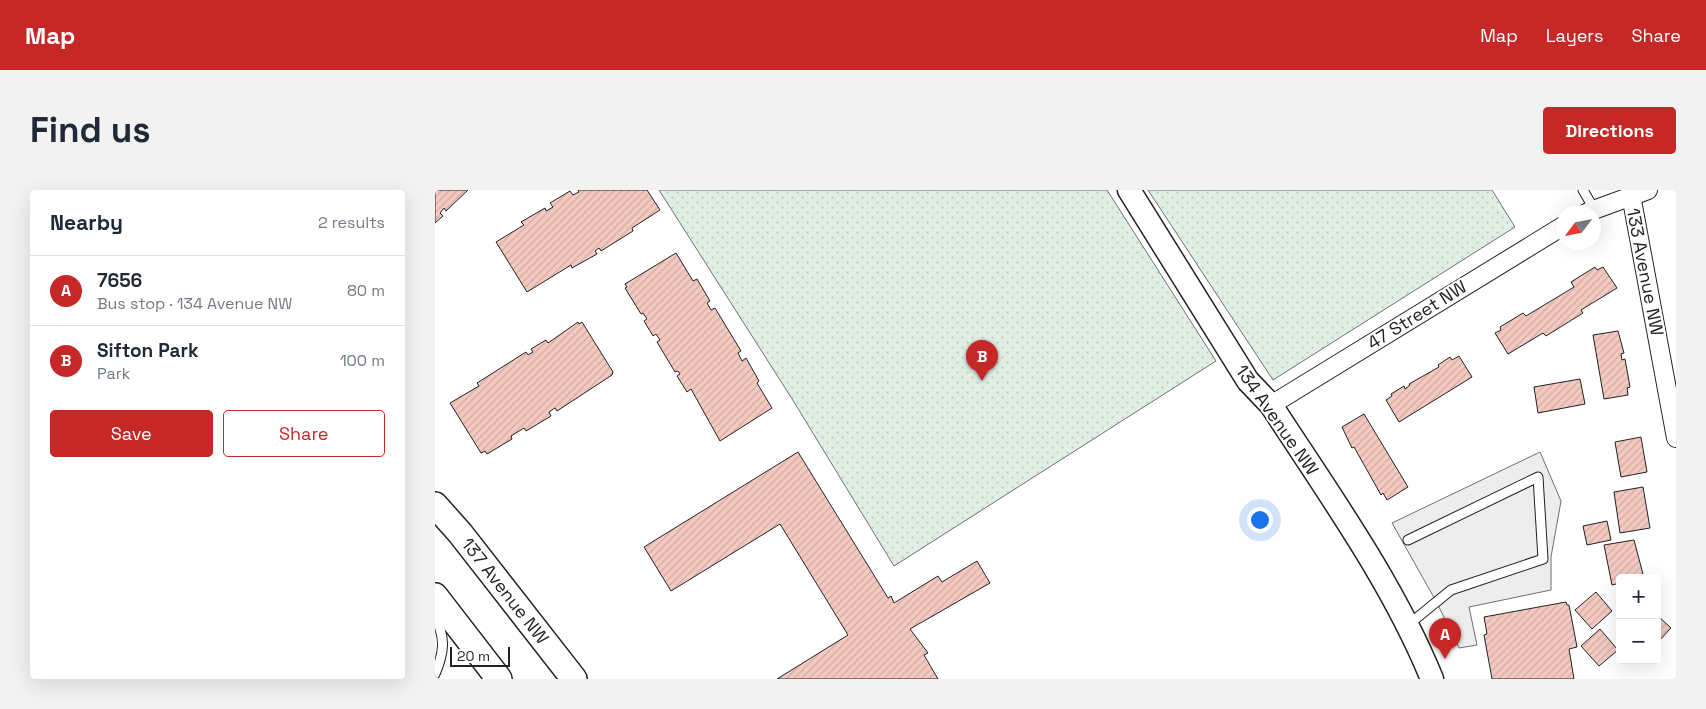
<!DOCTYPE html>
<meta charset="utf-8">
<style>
body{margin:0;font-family:"Space Grotesk",sans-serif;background:#f2f2f3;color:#1f2937}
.controls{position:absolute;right:15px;bottom:15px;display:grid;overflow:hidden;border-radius:5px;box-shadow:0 5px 20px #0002}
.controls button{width:45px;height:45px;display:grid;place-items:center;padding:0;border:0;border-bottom:1px solid #e0e1e3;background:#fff;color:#1f2937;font:25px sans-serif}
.compass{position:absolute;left:1121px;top:15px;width:45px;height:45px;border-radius:50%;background:#fff;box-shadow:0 5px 20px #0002;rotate:238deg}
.scale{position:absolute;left:15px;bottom:12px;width:60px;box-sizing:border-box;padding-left:5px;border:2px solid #222;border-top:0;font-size:14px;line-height:18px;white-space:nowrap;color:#222;-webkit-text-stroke:4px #fff;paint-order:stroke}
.you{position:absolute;left:824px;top:329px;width:18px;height:18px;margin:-12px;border:4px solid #fff;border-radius:50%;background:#1a73e8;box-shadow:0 0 0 8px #1a73e833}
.badge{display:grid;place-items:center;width:32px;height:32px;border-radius:50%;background:#c62828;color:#fff;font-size:16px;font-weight:700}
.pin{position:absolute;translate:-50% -41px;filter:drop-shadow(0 1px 2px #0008)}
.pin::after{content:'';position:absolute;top:26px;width:18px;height:15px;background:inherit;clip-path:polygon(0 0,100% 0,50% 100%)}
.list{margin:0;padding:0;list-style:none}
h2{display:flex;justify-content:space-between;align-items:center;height:65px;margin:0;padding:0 20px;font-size:21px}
h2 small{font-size:16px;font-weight:400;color:#747a83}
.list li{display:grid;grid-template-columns:32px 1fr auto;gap:15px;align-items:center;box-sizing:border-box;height:70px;padding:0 20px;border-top:1px solid #e0e1e3}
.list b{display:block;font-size:19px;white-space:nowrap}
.list p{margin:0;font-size:16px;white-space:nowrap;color:#747a83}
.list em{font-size:16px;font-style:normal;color:#747a83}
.actions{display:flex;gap:10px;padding:15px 20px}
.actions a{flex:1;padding:11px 0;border:1px solid #c62828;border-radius:5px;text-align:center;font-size:18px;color:#c62828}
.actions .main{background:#c62828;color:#fff}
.map{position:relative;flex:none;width:1241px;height:489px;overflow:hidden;border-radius:5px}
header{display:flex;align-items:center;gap:30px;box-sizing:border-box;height:70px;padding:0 25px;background:#c62828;color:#fff}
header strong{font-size:24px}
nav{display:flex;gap:28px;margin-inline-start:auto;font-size:18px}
.intro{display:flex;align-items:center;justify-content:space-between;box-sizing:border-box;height:120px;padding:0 30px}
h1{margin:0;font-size:35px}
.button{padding:12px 22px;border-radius:5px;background:#c62828;color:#fff;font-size:18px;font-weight:700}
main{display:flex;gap:30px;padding:0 30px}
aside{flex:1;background:#fff;border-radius:5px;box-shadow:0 5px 20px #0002}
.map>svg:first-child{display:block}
</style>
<header>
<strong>Map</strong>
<nav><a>Map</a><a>Layers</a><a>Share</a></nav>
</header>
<div class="intro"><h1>Find us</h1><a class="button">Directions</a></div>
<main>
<aside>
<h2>Nearby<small>2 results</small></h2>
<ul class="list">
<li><span class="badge">A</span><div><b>7656</b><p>Bus stop · 134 Avenue NW</p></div><em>80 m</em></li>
<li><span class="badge">B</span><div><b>Sifton Park</b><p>Park</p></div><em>100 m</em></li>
</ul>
<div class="actions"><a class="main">Save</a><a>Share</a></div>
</aside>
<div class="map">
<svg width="1241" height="489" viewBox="0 0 1241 489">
<defs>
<pattern id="green-dots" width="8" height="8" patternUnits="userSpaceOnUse" patternTransform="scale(1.25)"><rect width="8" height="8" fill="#e0efe3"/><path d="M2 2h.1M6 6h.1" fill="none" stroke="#c0cdc2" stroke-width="1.8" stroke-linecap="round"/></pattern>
<pattern id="building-hatch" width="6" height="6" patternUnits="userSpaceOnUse" patternTransform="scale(1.25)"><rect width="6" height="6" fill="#f3c9c0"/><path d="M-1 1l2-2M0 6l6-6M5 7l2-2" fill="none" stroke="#d0aca5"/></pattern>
</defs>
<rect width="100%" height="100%" fill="#fff"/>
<!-- green -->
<g fill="url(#green-dots)" stroke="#6f6f6f">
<path d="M224 0H672L781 171 459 376 359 212Z"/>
<path d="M713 0H1057L1080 37 838 190Z"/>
</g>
<!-- parking -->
<path fill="#ededed" stroke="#6f6f6f" d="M1105 262 1126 311 1116 367V400L1034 417 1042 455 1024 458 1002 413 957 333Z"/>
<!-- building -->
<g fill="url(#building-hatch)" stroke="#222">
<path d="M0 0H33L11 21 9 18 5 23 8 26 0 33Z"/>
<path d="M143 0H212L225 20 197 38 198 41 166 61 164 58 160 61 162 64 137 78 136 75 92 102 61 52 89 35 86 32 110 18 111 21 118 17 115 13 135 1 138 5 144 2Z"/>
<path d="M241 63 258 91 262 89 275 111 272 113 276 120 280 118 306 161 303 163 307 171 311 168 324 191 322 193 337 218 285 251 256 199 252 202 242 186 245 184 243 181 240 182 222 152 225 150 221 144 218 146 209 131 212 129 208 123 206 124 190 98 192 97 190 94Z"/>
<path d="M1160 77 1162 80 1168 77 1182 98 1146 120 1148 123 1111 146 1108 143 1073 164 1060 143 1066 140 1065 137 1088 123 1091 126 1139 97 1136 92Z"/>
<path d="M143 132 144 134 147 132 178 182 177 185 122 221 120 218 114 222 116 226 91 241 89 238 76 246 77 249 52 264 50 261 46 263 15 213 44 196 42 193 91 162 93 165 98 162 96 159 111 150 113 153Z"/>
<path d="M1183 141 1189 163 1186 164 1187 170 1190 169 1195 197 1192 198 1193 205 1169 209 1158 145Z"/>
<path d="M1024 166 1037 187 964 232 951 210 957 206 956 204 969 196 970 199 975 195 974 194 1004 177 1003 175 1015 167 1017 170Z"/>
<path d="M1145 189 1150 214 1103 223 1099 197Z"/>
<path d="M929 224 973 297 952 310 948 303 946 305 919 257 917 258 907 237Z"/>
<path d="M1206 247 1212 282 1186 287 1180 252Z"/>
<path d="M363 262 453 408 456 406 459 413 503 386 507 392 542 371 555 393 475 439 493 463 489 465 503 489H342L413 445 345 334 236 401 209 357Z"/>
<path d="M1208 297 1215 338 1185 343 1179 302Z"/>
<path d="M1172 331 1176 350 1152 355 1148 336Z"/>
<path d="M1199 350 1209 388H1185V393L1177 395 1169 355Z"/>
<path d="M1161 402 1177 421 1157 439 1140 420Z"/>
<path d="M1131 412 1132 415H1134L1142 457 1134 459 1139 489H1057L1049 445 1052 444 1049 427Z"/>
<path d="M1222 425 1236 438 1222 453Z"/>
<path d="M1165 439 1183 460 1164 476 1146 456Z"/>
</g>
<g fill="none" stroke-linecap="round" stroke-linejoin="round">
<!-- service casing -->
<g stroke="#222" stroke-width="11">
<g id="service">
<path d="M1148 0 1159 19"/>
<path d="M0 427C11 448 9 463 0 484"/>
<path d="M973 435 1016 400 1108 369 1103 287 973 350"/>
</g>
</g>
<!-- minor casing -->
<g stroke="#222" stroke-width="20">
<g id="minor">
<path d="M1196 5 1241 248"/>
<path d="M1153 22 1213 0"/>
<path d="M836 215 1128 36"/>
</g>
</g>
<!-- tertiary casing -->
<g stroke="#222" stroke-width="25">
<path id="tertiary" d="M694 0 813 191 836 215C893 303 957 391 997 489"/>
</g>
<!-- secondary casing -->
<g stroke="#222" stroke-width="28">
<g id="secondary">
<path d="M0 315 25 343 139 489"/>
<path d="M0 406 64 489"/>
</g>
</g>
<!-- service -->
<use href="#service" stroke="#fff" stroke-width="9"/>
<!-- minor -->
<use href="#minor" stroke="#fff" stroke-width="18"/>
<!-- tertiary -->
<use href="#tertiary" stroke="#fff" stroke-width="22"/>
<!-- secondary -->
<use href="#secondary" stroke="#fff" stroke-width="25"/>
</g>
<g text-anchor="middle" stroke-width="4" stroke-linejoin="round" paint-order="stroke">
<!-- street labels -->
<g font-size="18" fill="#222" stroke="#fff">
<text transform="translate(1210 82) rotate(79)" y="6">133 Avenue NW</text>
<text transform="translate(982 125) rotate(-32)" y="6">47 Street NW</text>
<text transform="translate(842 230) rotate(55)" y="6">134 Avenue NW</text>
<text transform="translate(70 401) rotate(52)" y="6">137 Avenue NW</text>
</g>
</g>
</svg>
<div class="controls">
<button>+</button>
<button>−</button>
</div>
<svg class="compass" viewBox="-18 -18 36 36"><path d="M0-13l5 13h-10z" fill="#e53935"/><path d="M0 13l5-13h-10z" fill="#747a83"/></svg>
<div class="scale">20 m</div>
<div class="you"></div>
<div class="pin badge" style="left:1010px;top:469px">A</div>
<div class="pin badge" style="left:547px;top:191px">B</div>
</div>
</main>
